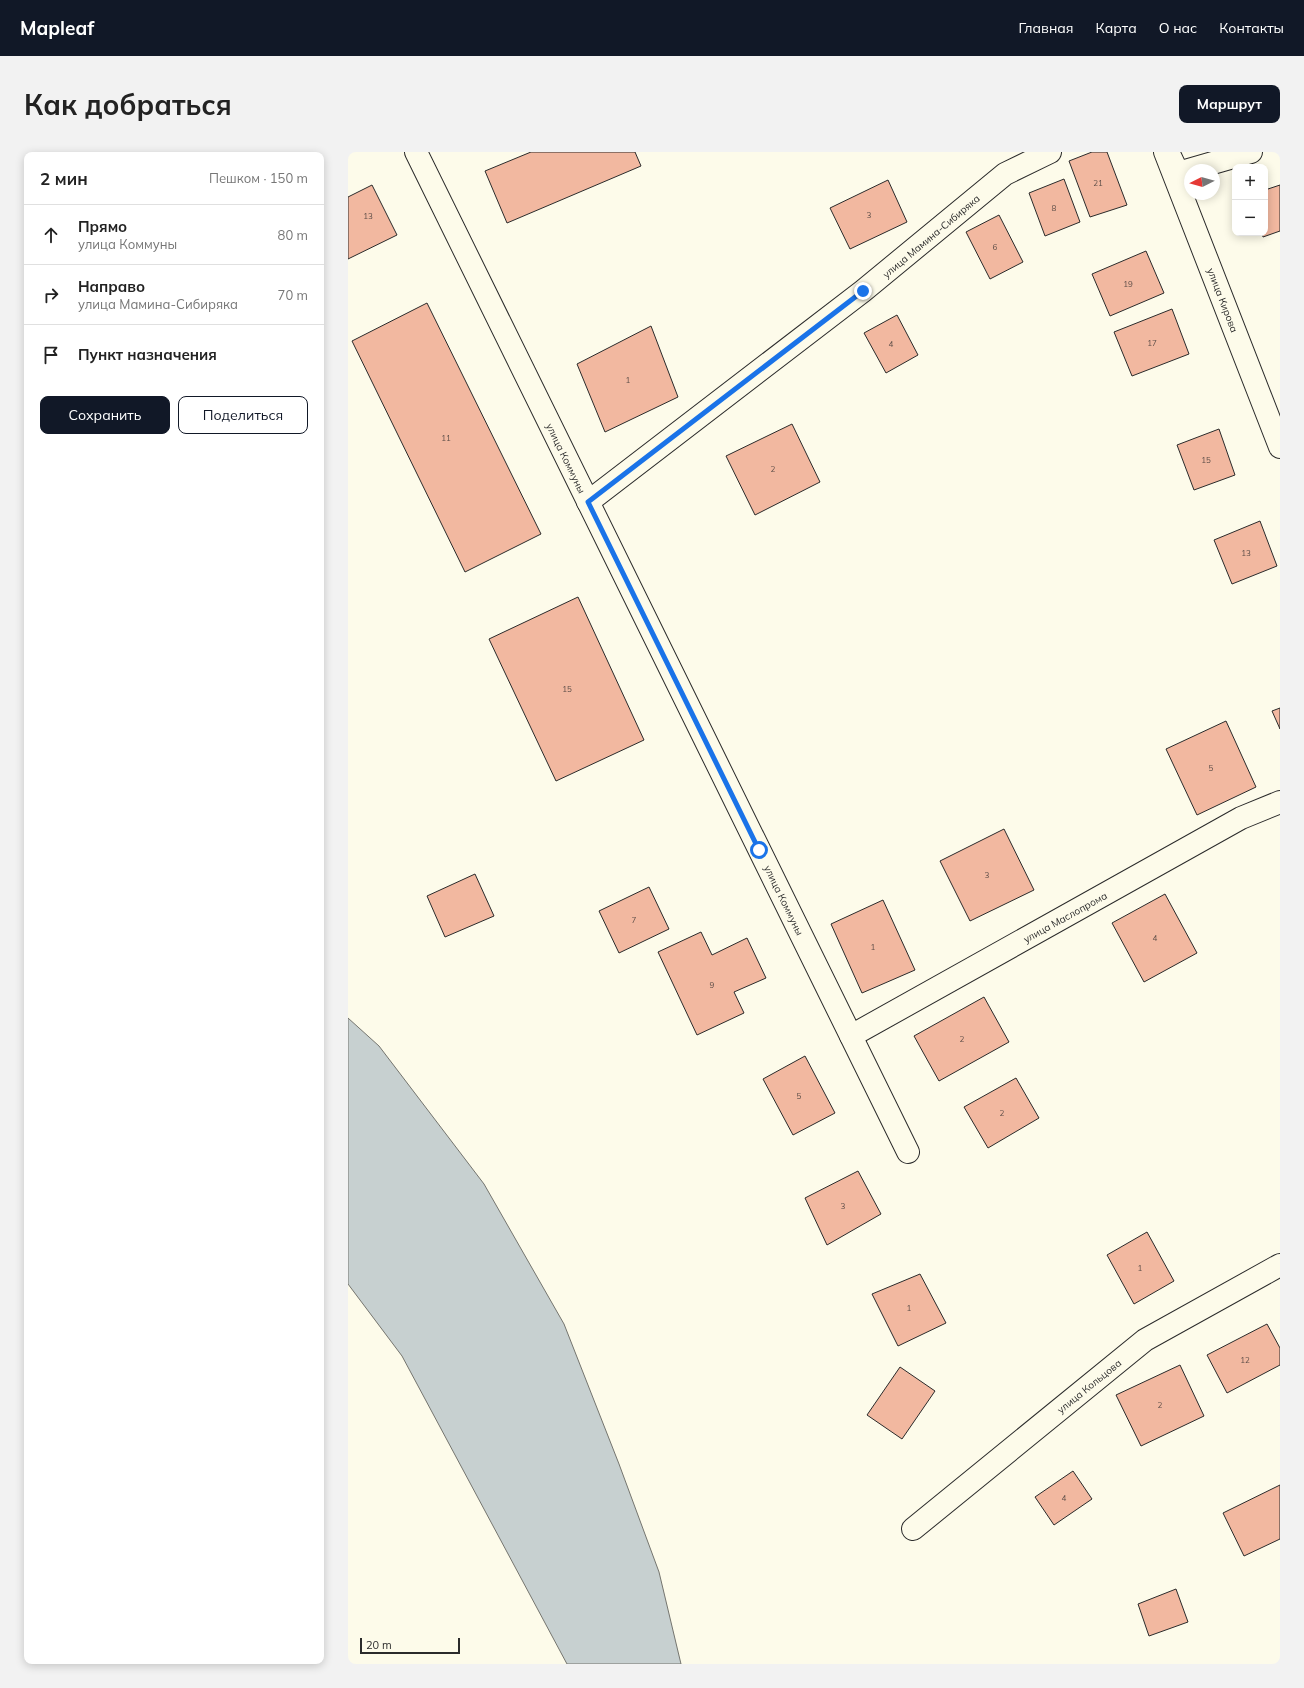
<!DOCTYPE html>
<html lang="ru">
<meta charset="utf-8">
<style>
body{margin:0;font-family:Mulish,sans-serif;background:#f2f2f2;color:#222}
.controls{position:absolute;right:12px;top:12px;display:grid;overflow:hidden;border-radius:8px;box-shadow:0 2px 10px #0003}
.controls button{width:36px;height:36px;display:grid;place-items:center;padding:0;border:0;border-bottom:1px solid #e0e0e0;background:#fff;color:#222;font:20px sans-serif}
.compass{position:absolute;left:836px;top:12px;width:36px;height:36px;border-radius:50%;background:#fff;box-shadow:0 2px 10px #0003;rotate:264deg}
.scale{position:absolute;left:12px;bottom:10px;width:100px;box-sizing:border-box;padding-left:4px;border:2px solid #2b2b2b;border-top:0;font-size:11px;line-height:14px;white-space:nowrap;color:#2b2b2b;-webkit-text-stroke:3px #fdfbea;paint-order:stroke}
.stop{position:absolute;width:12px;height:12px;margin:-9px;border:3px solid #1a73e8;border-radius:50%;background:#fff}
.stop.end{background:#1a73e8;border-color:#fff;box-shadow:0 1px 4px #0008}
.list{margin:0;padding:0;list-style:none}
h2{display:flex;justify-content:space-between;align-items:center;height:52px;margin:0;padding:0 16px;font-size:17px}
h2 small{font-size:13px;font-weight:400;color:#767676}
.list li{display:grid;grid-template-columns:26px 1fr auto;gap:12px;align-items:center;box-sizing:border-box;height:60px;padding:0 16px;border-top:1px solid #e0e0e0}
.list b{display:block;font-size:15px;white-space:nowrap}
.list p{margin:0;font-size:13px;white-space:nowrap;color:#767676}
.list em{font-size:13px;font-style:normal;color:#767676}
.actions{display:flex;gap:8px;padding:12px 16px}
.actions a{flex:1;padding:9px 0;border:1px solid #111827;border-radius:8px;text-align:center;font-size:14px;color:#111827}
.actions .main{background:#111827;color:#fff}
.icon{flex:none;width:22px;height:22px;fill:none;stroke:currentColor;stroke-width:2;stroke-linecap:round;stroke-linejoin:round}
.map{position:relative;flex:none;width:932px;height:1512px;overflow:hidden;border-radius:8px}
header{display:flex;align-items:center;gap:24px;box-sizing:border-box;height:56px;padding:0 20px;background:#111827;color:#fff}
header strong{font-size:19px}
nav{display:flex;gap:22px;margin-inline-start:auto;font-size:14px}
.intro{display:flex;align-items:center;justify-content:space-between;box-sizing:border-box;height:96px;padding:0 24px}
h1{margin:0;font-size:28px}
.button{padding:10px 18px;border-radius:8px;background:#111827;color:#fff;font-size:14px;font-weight:700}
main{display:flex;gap:24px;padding:0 24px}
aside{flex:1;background:#fff;border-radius:8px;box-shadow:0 2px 10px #0003}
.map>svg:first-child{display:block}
</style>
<header>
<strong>Mapleaf</strong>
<nav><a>Главная</a><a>Карта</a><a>О нас</a><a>Контакты</a></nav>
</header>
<div class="intro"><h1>Как добраться</h1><a class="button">Маршрут</a></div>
<main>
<aside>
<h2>2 мин<small>Пешком · 150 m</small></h2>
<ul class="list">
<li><svg class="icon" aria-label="ahead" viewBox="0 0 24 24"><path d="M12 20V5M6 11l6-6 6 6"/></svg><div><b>Прямо</b><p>улица Коммуны</p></div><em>80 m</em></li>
<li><svg class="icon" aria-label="right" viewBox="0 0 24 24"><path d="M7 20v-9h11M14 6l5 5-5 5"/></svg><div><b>Направо</b><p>улица Мамина-Сибиряка</p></div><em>70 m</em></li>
<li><svg class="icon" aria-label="arrive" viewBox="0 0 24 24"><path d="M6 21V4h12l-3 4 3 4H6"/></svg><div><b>Пункт назначения</b></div></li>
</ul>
<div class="actions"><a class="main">Сохранить</a><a>Поделиться</a></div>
</aside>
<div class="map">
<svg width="932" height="1512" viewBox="0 0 932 1512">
<rect width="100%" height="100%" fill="#fdfbea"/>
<!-- water -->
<path fill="#c7d0d0" stroke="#74746e" d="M0 866 31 894 136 1032 216 1172 271 1312 311 1420 333 1512H219L54 1204 0 1132Z"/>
<!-- building -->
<g fill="#f2b8a0" stroke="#2b2b2b">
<path d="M183 0H287L293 14 159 71 137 19Z"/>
<path d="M744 0H759L779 53 742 65 721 9Z"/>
<path d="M716 27 732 70 697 84 681 41Z"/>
<path d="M540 28 559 70 502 97 482 56Z"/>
<path d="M24 33 49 83 0 107V45Z"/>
<path d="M932 33V79L915 85 914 81H917V38Z"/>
<path d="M651 63 675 110 642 127 618 80Z"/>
<path d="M798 99 816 141 762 164 744 122Z"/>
<path d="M79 151 193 382 117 420 4 189Z"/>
<path d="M824 157 841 202 784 224 766 180Z"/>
<path d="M549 163 570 203 538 221 516 181Z"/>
<path d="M303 174 330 245 257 280 229 212Z"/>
<path d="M444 272 472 330 407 363 378 304Z"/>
<path d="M871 277 887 323 846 338 829 293Z"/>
<path d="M912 369 929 414 884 432 866 388Z"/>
<path d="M230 445 296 588 208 629 141 487Z"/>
<path d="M932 556V577L924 559Z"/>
<path d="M878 569 908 635 849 663 818 597Z"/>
<path d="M656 677 686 738 622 769 592 709Z"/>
<path d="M127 722 146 764 97 785 79 744Z"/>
<path d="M301 735 321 777 271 801 251 759Z"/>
<path d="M817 742 849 801 796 830 764 771Z"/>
<path d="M535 748 567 818 514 841 483 772Z"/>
<path d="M353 780 364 803 399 786 418 826 386 840 396 861 349 883 310 800Z"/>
<path d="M636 845 661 890 591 929 566 884Z"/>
<path d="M457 904 487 961 445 983 415 927Z"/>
<path d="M668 926 691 966 640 996 616 955Z"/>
<path d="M510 1019 533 1062 479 1093 457 1046Z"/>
<path d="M799 1080 826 1129 786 1152 759 1103Z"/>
<path d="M572 1122 598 1171 550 1194 524 1142Z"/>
<path d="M919 1172 932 1196V1213L879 1241 859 1203Z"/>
<path d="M832 1213 856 1264 793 1294 768 1243Z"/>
<path d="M552 1215 587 1239 554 1287 519 1263Z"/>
<path d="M725 1319 744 1347 706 1373 687 1345Z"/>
<path d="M932 1333V1387L896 1404 875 1361Z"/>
<path d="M828 1437 840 1470 801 1484 790 1452Z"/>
</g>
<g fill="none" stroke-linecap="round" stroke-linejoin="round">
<!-- street casing -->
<g stroke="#2b2b2b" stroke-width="24">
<g id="street">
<path d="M68 0 560 1000"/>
<path d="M817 0 932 295"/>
<path d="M822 4 830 21 903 0"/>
<path d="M240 350 515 139 657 22 702 0"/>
<path d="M503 884 893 666 932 650"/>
<path d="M565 1377 797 1188 932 1113"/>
</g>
</g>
<!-- street -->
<use href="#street" stroke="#fdfbea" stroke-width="22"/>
</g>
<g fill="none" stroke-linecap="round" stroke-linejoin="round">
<!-- route -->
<path stroke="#1a73e8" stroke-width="5" d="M411 698 240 350 515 139"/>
</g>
<g text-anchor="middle" stroke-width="3" stroke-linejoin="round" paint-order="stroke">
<!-- number labels -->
<g font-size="8" fill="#5d4e48">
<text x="750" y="34">21</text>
<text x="706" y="59">8</text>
<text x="521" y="66">3</text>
<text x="20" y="67">13</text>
<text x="647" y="98">6</text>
<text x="780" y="135">19</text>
<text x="804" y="194">17</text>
<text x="543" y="195">4</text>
<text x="280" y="231">1</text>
<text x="98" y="289">11</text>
<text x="858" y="311">15</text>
<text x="425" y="320">2</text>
<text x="898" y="404">13</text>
<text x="219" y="540">15</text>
<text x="863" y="619">5</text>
<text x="639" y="726">3</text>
<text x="286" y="771">7</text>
<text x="807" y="789">4</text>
<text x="525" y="798">1</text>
<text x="364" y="836">9</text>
<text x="614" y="890">2</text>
<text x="451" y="947">5</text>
<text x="654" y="964">2</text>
<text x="495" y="1057">3</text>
<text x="792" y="1119">1</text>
<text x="561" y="1159">1</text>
<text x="897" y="1211">12</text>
<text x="812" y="1256">2</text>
<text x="716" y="1349">4</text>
</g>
<!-- street labels -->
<g font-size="10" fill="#2b2b2b" stroke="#fdfbea">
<text transform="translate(583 84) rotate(-40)" y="4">улица Мамина-Сибиряка</text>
<text transform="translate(875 148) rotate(69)" y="4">улица Кирова</text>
<text transform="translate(218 306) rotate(64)" y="4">улица Коммуны</text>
<text transform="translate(436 748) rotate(64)" y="4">улица Коммуны</text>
<text transform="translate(717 765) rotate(-29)" y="4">улица Маслопрома</text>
<text transform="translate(741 1234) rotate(-39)" y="4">улица Кольцова</text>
</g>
</g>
</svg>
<div class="controls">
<button>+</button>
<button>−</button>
</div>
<svg class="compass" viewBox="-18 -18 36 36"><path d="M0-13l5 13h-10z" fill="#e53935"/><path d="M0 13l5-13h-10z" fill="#767676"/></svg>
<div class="scale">20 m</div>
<div class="stop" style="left:411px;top:698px"></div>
<div class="stop end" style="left:515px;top:139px"></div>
</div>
</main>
